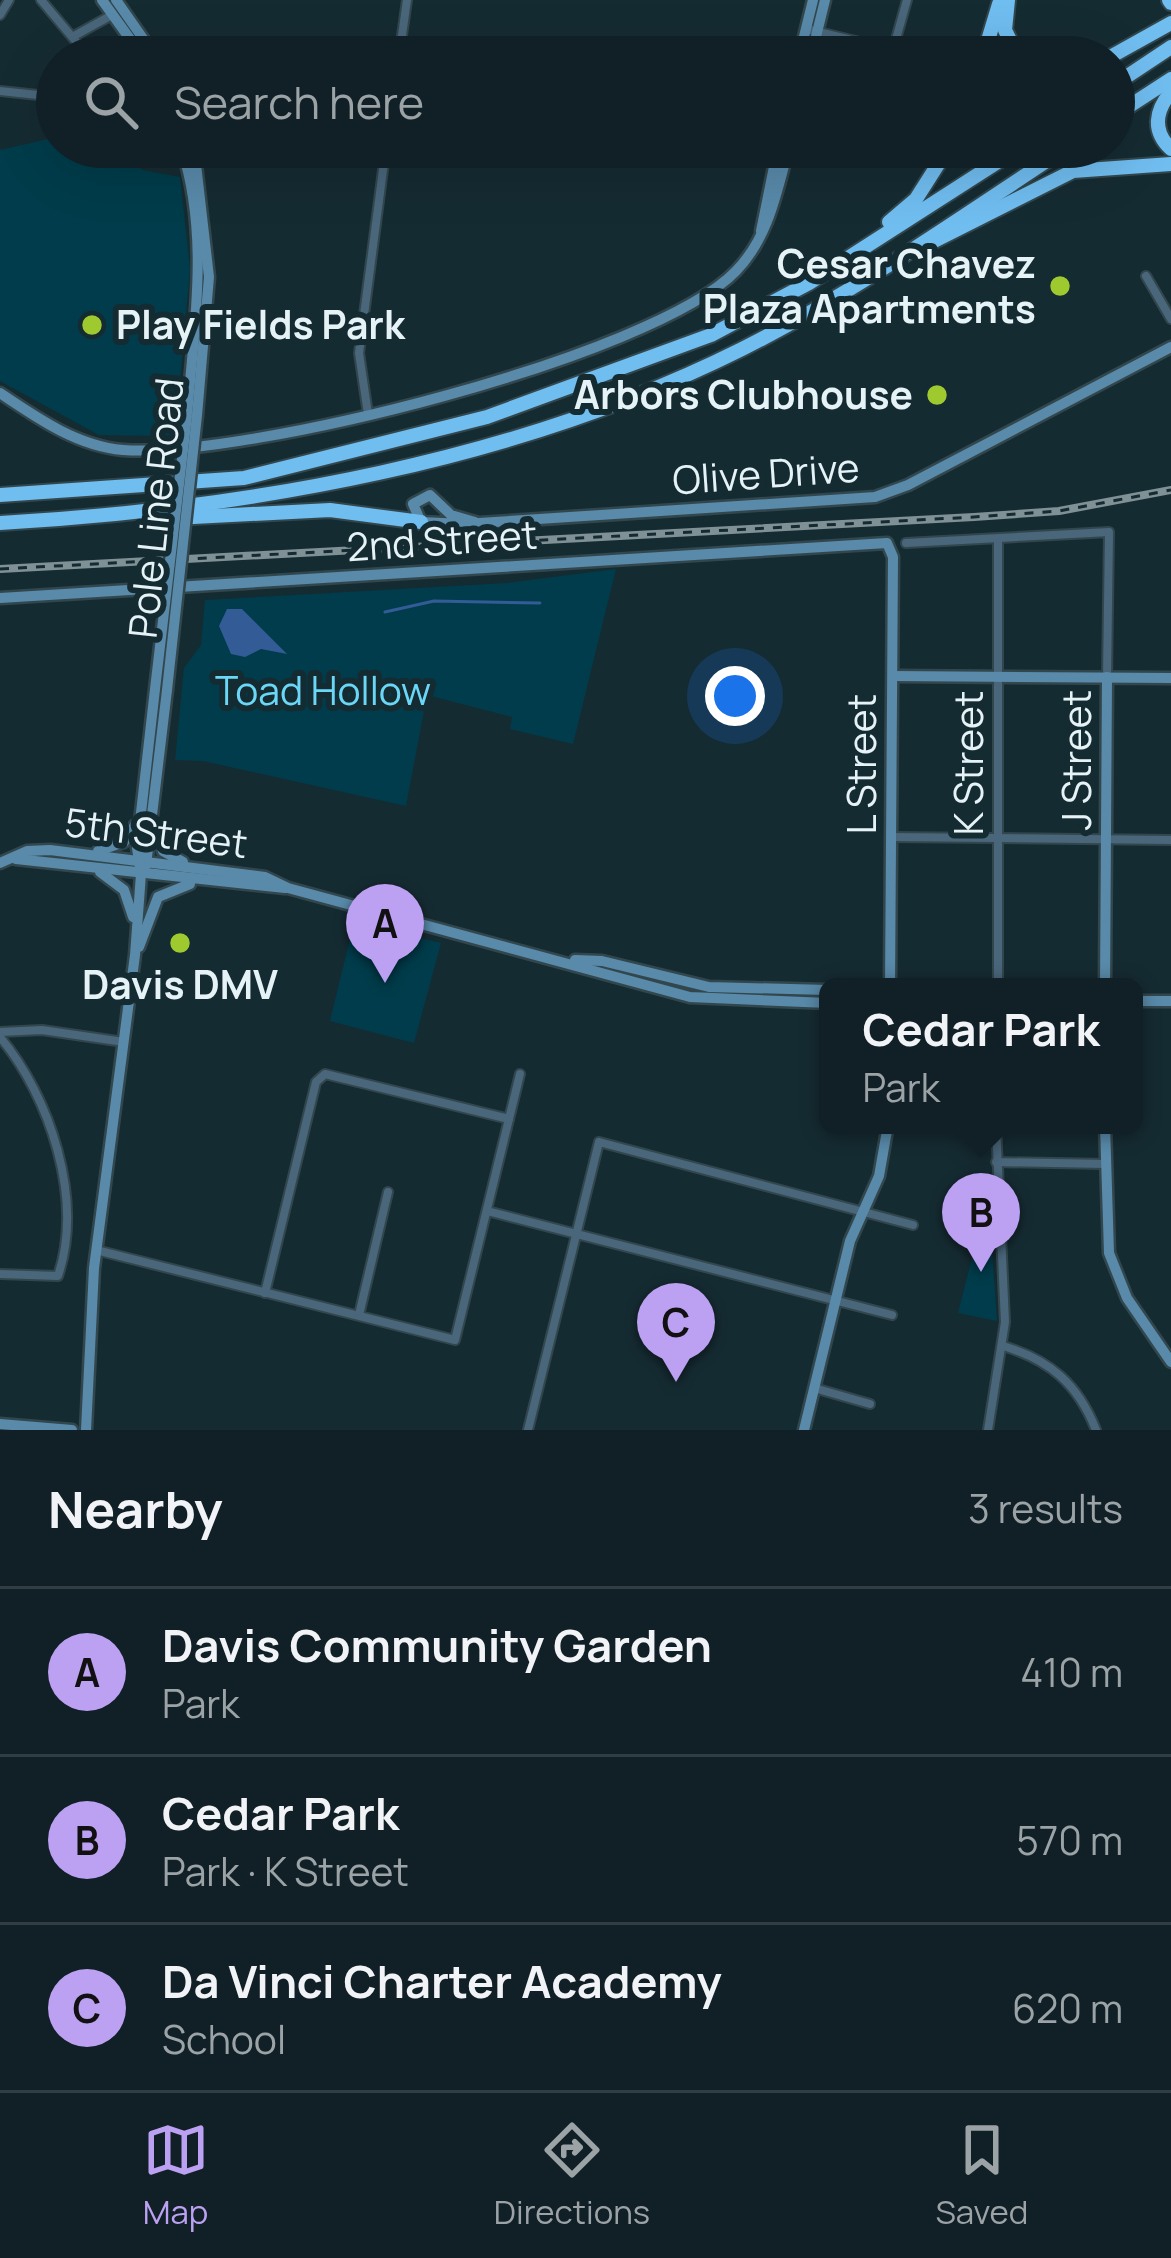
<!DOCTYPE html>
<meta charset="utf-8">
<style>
body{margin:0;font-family:Manrope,sans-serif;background:#1e2d32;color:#f1f3f6}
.you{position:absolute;left:735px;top:696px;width:42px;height:42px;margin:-30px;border:9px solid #fff;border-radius:50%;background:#1a73e8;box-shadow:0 0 0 18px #1a73e833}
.badge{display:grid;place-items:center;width:78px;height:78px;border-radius:50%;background:#bca0f2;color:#111;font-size:39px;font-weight:700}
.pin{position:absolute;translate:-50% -99px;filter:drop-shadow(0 3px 6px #0008)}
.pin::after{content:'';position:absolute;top:63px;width:42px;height:36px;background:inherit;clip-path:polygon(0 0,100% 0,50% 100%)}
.popup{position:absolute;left:819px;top:978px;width:324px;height:156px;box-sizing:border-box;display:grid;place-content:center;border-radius:18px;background:#102026;filter:drop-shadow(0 3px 9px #0005);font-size:39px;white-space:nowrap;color:#9ca3a7}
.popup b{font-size:45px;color:#f1f3f6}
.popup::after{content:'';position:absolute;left:50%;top:100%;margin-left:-24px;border:24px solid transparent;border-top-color:#102026}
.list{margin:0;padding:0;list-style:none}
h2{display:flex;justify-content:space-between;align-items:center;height:156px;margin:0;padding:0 48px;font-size:51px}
h2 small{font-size:39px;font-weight:400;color:#9ca3a7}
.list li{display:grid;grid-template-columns:78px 1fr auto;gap:36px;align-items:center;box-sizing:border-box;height:168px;padding:0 48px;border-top:3px solid #303e43}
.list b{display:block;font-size:45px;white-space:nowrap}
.list p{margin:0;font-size:39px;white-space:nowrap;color:#9ca3a7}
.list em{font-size:39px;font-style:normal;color:#9ca3a7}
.icon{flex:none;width:66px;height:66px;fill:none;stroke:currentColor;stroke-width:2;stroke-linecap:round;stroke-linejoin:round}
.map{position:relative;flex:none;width:1171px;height:1430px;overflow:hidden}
.search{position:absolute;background:#102026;box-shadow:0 12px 48px #0002;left:36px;right:36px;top:36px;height:132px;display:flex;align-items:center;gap:30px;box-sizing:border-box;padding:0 42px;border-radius:66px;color:#9ca3a7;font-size:45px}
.sheet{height:660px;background:#102026}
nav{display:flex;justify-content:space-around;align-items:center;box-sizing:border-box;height:168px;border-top:3px solid #303e43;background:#102026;font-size:33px;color:#9ca3a7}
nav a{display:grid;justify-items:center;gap:6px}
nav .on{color:#bca0f2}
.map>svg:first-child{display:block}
</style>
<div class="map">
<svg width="1171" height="1430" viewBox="0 0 1171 1430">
<rect width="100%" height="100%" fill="#152b32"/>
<!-- green -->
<g fill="#003c4b">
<path d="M57 137V147H116L142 170 180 177 190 269 175 436 99 435 0 381V150Z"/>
<path d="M616 569 573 744 510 729 512 717 427 695 406 806 203 761 175 760 184 668 201 645 205 600 507 583Z"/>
<path d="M354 922 441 943 414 1043 330 1021Z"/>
<path d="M988 1196 997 1321 958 1313Z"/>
</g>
<!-- water -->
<path fill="#335b96" d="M227 609H242L287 654 261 649 245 657 231 654 219 626Z"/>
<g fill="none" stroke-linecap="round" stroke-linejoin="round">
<!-- stream -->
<path stroke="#335b96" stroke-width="3" d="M385 612 434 601 540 603"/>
<!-- street casing -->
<g stroke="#32474d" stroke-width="12">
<g id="street">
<path d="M41 0 89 57"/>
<path d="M0 15 9 0"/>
<path d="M806 29 893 50"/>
<path d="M74 36 112 15"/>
<path d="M399 57 407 0"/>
<path d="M891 57 907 0"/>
<path d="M0 91 57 97"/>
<path d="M788 147 822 155 847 147"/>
<path d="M1146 276 1171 319"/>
<path d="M368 414 359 353 386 147"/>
<path d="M998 539V987"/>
<path d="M906 543 1109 532 1107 677"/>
<path d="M891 837 1171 840"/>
<path d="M0 1032 42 1030 124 1042"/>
<path d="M0 1037C50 1097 84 1199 58 1276L0 1274"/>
<path d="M996 1162 1105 1164"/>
<path d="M487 1211 892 1315"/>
<path d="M96 1250 455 1340 520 1074"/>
<path d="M265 1293 316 1082 325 1074 509 1119"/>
<path d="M359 1315 388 1192"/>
<path d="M1003 1346C1050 1360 1078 1384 1096 1430"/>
<path d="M814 1388 870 1404"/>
<path d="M528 1430 599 1142 913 1225"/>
<path d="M988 1430 1005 1322 996 1125"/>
</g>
</g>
<!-- secondary casing -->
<g stroke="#32474d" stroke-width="15">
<g id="secondary">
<path d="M102 0 143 57"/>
<path d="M116 0 156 57"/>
<path d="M799 57 813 0"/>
<path d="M811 57 825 0"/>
<path d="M181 147C210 234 194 327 187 416"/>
<path d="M194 147 209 277 197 415"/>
<path d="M761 231 778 147"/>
<path d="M0 393C37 418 77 446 123 450 244 459 653 357 736 271 769 237 777 191 789 147"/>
<path d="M475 522 451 515 430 495 413 504 421 522 464 524 875 497 908 485 1171 347"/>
<path d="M0 598 887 543 893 557 890 987"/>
<path d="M893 676 1171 678"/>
<path d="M156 828 163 851 183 862"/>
<path d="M98 851 124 842 135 825"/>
<path d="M16 859 285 888"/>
<path d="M0 863 27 851 50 850 265 877 288 888 690 997 828 1003"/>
<path d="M146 865 167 690"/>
<path d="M100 872 124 890 133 917"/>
<path d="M139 947 158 897 190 884"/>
<path d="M575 960 602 961 709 987 828 990"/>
<path d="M1105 987 1107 677"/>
<path d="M1134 1001H1171"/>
<path d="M1105 1125 1109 1253 1127 1298 1171 1362"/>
<path d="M0 1424 72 1430"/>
<path d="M86 1430 94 1268 135 955 141 874 137 848 155 689"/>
<path d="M804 1430 850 1241 879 1176 888 1125"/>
</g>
</g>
<!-- highway casing -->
<g stroke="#32474d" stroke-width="18">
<g id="highway">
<path d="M1008 0 1005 30 1018 57"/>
<path d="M1169 0 1171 3"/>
<path d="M983 57 999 4"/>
<path d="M1110 57 1171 23"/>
<path d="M1114 85 1171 47"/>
<path d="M1171 92C1155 111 1152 131 1171 149"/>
<path d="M1114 116 1171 79"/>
<path d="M889 222 916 199 949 147"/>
<path d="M934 241 1073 171 1171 164"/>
<path d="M0 495 244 478 487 417 711 335 809 283 1021 147"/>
<path d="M174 518 330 510 421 522"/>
<path d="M0 523C248 509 518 461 742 349 856 292 961 217 1068 147"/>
</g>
</g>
<!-- street -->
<use href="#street" stroke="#49667b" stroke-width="8"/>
<!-- secondary -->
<use href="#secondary" stroke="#598aaa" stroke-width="10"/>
<!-- highway -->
<use href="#highway" stroke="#70bdf0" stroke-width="14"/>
<!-- rail casing -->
<g stroke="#809196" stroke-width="8">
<path id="rail" d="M0 569 974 517 1059 511 1171 490"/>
</g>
<!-- rail -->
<use href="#rail" stroke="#152b32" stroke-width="3" stroke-dasharray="9" stroke-linecap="butt"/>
<!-- secondary-bridge casing -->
<g stroke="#32474d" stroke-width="15" stroke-linecap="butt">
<g id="secondary-bridge">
<path d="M155 689 187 416"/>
<path d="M167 690 197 415"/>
</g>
</g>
<!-- secondary-bridge -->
<use href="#secondary-bridge" stroke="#598aaa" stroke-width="10"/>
</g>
<!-- markers -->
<g fill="#9eca2f" stroke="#152b32" stroke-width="4.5">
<circle cx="1060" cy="286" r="12"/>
<circle cx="92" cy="325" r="12"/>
<circle cx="937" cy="395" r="12"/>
<circle cx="180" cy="943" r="12"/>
</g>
<g text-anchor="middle" stroke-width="12" stroke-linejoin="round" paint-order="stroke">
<!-- poi labels -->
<g font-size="39" font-weight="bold" fill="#e5f2f6" stroke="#152b32" text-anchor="end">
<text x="1036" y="278">Cesar Chavez<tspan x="1036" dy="45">Plaza Apartments</tspan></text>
<text x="116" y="339" text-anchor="start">Play Fields Park</text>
<text x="913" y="409">Arbors Clubhouse</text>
<text x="180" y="999" text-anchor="middle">Davis DMV</text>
</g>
<!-- street labels -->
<g font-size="39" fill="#e5f2f6" stroke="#152b32">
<text transform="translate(766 474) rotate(-4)" y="14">Olive Drive</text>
<text transform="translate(156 508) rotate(-84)" y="14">Pole Line Road</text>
<text transform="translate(442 541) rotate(-4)" y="14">2nd Street</text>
<text transform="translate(1077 760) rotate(-90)" y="14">J Street</text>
<text transform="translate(969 763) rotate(-90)" y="14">K Street</text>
<text transform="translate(862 764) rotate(-90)" y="14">L Street</text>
<text transform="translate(156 833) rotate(7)" y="14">5th Street</text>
</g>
<!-- park labels -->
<g font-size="39" fill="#6bd7f7" stroke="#152b32">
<text x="323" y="705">Toad Hollow</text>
</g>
</g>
</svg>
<div class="you"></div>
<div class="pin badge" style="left:385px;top:983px">A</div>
<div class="pin badge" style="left:981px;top:1272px">B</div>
<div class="popup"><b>Cedar Park</b>Park</div>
<div class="pin badge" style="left:676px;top:1382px">C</div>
<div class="search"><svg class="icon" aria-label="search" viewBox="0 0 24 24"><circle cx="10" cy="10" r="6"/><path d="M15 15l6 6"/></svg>Search here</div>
</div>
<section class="sheet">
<h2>Nearby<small>3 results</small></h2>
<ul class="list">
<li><span class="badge">A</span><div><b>Davis Community Garden</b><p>Park</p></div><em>410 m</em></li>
<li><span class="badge">B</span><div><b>Cedar Park</b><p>Park · K Street</p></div><em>570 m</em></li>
<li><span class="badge">C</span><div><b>Da Vinci Charter Academy</b><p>School</p></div><em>620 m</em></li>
</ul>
</section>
<nav>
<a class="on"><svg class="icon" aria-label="map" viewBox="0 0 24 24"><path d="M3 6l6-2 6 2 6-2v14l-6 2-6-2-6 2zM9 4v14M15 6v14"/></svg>Map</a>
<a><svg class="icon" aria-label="directions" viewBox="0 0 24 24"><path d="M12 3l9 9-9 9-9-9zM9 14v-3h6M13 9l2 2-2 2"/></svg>Directions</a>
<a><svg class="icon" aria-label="saved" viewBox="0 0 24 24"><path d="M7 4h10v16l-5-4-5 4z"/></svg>Saved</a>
</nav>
